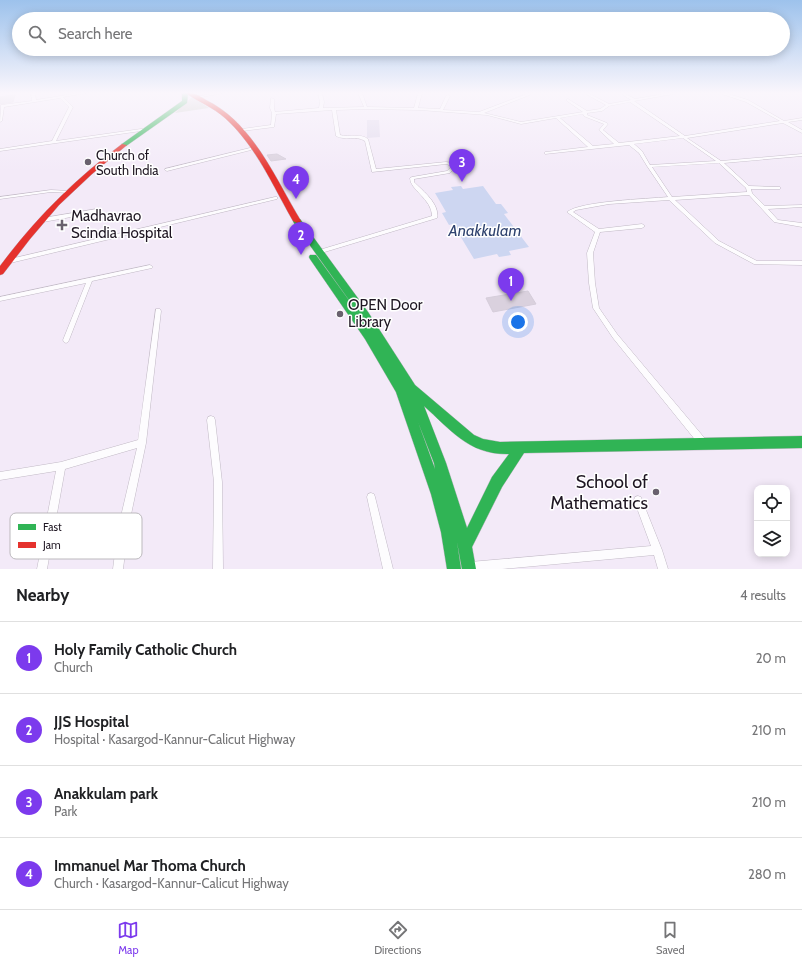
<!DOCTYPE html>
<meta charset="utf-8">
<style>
body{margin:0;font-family:Cabin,sans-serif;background:#f2f2f2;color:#202124}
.controls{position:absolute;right:12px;bottom:12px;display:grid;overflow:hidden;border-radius:8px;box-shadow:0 2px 10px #0003}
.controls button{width:36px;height:36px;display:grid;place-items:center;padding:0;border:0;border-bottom:1px solid #e0e0e0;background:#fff;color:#202124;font:20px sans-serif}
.you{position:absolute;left:518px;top:322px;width:14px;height:14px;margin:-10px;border:3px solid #fff;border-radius:50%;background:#1a73e8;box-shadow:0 0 0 6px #1a73e833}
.badge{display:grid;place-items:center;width:26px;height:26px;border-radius:50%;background:#7c3aed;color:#fff;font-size:13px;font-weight:700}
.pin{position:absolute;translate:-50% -33px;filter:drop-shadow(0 1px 2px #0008)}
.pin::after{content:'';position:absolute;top:21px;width:14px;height:12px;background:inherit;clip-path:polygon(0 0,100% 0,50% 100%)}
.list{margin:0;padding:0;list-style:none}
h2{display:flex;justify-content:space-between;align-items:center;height:52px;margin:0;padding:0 16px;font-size:17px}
h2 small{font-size:13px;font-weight:400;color:#757577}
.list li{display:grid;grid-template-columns:26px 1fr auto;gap:12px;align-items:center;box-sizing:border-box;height:72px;padding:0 16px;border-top:1px solid #e0e0e0}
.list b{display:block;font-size:15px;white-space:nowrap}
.list p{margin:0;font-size:13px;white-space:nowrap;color:#757577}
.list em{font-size:13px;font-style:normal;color:#757577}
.icon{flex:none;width:22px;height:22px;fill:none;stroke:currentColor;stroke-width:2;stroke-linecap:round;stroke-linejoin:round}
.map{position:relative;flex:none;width:802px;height:569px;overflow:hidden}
.search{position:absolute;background:#fff;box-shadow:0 2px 10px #0003;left:12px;right:12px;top:12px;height:44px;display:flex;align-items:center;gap:10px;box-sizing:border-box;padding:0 14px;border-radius:22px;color:#757577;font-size:15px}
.sheet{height:340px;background:#fff}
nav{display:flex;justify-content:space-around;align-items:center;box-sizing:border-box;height:56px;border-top:1px solid #e0e0e0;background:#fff;font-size:11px;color:#757577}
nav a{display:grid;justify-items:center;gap:2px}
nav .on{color:#7c3aed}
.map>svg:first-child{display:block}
</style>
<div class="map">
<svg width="802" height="569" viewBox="0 0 802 569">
<rect width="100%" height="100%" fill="#f3eaf8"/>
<!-- medical -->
<path fill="#e2dbed" d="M367 120H379L380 137 367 138Z"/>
<!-- green -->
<path fill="#d1d2cd" d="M192 97 209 108 175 113Z"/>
<!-- water -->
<path fill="#cdd6f1" d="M461 186 463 189 483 186 496 204H501L508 213 504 214 529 247 509 251 511 255 499 257 497 254 474 259 453 224 449 225 442 213 446 212 435 193 453 190 451 187Z"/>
<!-- building -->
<g fill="#dad1de" stroke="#d5cdda">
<path d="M15 95 13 102 0 104V97Z"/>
<path d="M277 154 286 159 271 161 267 155Z"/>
<path d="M528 291 536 304 493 312 486 298Z"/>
</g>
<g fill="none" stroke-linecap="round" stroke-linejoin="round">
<!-- street casing -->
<g stroke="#c1b9c5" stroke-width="1">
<g id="street">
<path d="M31 93H35L36 100 79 93H86L63 97 73 107 56 141 148 128 150 129 148 130 0 151V149L52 141 69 107 60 98 4 107 2 121 0 122 1 105 32 101Z"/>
<path d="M216 93H222L197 98 195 97Z"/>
<path d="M318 93H322L324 102 323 108 364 107 358 93H362L367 107 414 108 418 93H422L418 108 440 109 446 96 448 95 450 96 443 110 479 112 529 93H533L532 94 484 113 521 122 583 112 567 101V99H568L587 111 600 109 606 105 584 93H588L609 104 631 100 620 93H624L635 99 669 93H675L673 94 634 101 685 136 780 121 746 102 722 94 721 93H726L748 100 784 121 802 118V120L788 122 802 130V133L783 123 687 138 721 161 802 154V156L724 163 749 186 780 187V189H751L752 193 765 206 802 205V207L768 209 778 220 802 223V227L774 222 749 195 675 200 719 241 757 261H802V265L754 264 715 243 669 200 609 204 576 210 573 212 599 229 642 224 645 226 642 228 600 232 593 253 595 283 599 308 617 334 707 441 708 444 707 447 704 448 701 447 613 338 593 308 589 283 587 253 595 232 567 212C581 201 647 199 668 197L647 166 639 153 629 145 545 154V152H546L588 147 556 118 521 124 487 115 420 110 366 109 336 110 340 135C350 138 360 133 368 139L376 169 446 162 453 163 455 167 450 173 414 179V182C423 191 440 204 437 218L318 254 315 252 316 251 432 216C432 199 410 190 410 178L412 177 447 171 451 167 449 165 446 164 372 172 365 141C356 135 345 141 336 136L332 110 276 114 274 127 242 131 240 130 242 129 271 125 272 113 270 108 271 98 274 99V108L275 112 319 108 320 102ZM630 102 680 136 619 143 603 130 608 124 607 123 587 115V113L602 111 609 106ZM583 114 584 116 586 117 604 124 599 130 614 144 593 146 560 118ZM683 138 716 161 650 165 642 151 634 144ZM719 163 746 188 747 192 672 197 652 167Z"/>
<path d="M250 148H251V150L167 171 165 170V169Z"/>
<path d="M51 190 70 191 72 192 70 193 51 192 0 199V197Z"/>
<path d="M275 197H277V199L6 264 3 262 6 260Z"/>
<path d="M97 209 100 211 99 212 43 222 40 220 43 218Z"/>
<path d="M150 265 153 267 152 268 92 281 69 340 68 342 66 343 64 342 63 340 86 283 0 301V297Z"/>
<path d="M156 309H160L161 311 146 443 128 529 123 569H113L118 529 137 448 65 469 47 569H37L56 471 0 480V472L61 462 138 440Z"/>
<path d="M211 416 214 417 215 420 222 482 223 569H213L214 482 207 420 208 417Z"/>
<path d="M371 493 374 494 375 497 393 569H383L367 497 368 494Z"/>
<path d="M638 496 641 497 642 500 662 550 668 569H658L654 555 502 569H466L465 567 467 564 470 562 651 546 634 500 635 497Z"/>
</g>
</g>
<!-- fast casing -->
<g stroke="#c1b9c5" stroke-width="1">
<g id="fast">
<path d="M182 93H188L187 103 126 146H122V144L182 101Z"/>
<path d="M294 219H300L368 312 415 385 474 435 483 439 500 442 802 436V448L524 453 502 487 472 547 476 569H462L457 542 461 569H447L441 532 431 494 396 392 365 339 310 259 309 257 310 255H316L364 321 294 223 293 221ZM424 406C451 430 469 455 509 454L492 477 467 528 446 463ZM418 422 434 463 435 469Z"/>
</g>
</g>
<!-- jam casing -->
<g stroke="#c1b9c5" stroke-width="1">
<g id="jam">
<path d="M186 93C194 92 199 96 206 100 253 123 275 178 301 221L300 223H297L293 221C273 186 256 146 225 118 213 107 198 102 186 93Z"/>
<path d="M122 144 127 145 92 174 59 205 30 239 3 274 0 275V266C35 219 75 179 122 144Z"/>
</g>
</g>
<!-- street -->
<use href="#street" fill="#fdfcfe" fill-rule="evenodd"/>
<!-- fast -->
<use href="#fast" fill="#30b455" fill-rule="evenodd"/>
<!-- jam -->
<use href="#jam" fill="#e5322d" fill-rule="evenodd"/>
</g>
<!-- sky -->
<linearGradient id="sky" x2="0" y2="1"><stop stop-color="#9dc2ec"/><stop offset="0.54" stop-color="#faf6fc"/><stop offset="1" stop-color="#faf6fc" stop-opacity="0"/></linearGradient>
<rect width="802" height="172" fill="url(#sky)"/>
<!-- markers -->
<g fill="#69616e" stroke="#fff" stroke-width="1.5">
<circle cx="88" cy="162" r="4"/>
<path d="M60 219h4v4h4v4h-4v4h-4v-4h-4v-4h4z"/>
<circle cx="340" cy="314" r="4"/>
<circle cx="656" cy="492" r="4"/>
</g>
<g text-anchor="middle" stroke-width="3" stroke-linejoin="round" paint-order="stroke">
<!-- far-poi labels -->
<g font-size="13" fill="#1f1723" stroke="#fff" text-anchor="start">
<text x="96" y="160">Church of<tspan x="96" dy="15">South India</tspan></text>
</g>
<!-- poi labels -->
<g font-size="15" fill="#1f1723" stroke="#fff" text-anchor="start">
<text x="71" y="221">Madhavrao<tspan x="71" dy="17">Scindia Hospital</tspan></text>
<text x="348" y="310">OPEN Door<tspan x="348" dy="17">Library</tspan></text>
</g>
<!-- water labels -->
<g font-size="16" font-style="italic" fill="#2f436f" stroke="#fff">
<text x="485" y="236">Anakkulam</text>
</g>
<!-- near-poi labels -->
<g font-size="18" fill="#1f1723" stroke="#fff" text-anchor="end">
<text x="648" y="488">School of<tspan x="648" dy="21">Mathematics</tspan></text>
</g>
</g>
<!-- legend -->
<rect x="10" y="513" width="132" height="46" rx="6" fill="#fff" stroke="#bcb9bd" stroke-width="1"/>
<rect x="18" y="524" width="18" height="6" fill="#30b455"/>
<rect x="18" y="542" width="18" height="6" fill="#e5322d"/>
<g font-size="11" fill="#1f1723">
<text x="43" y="531">Fast</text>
<text x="43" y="549">Jam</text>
</g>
</svg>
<div class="controls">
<button><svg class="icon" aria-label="locate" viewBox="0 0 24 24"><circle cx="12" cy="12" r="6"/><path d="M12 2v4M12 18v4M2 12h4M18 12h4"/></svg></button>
<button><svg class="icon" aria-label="layers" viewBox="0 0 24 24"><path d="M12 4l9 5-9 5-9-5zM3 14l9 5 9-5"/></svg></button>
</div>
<div class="you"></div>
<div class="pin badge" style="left:511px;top:301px">1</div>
<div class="pin badge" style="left:301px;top:255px">2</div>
<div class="pin badge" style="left:462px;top:182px">3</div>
<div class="pin badge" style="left:296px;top:199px">4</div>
<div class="search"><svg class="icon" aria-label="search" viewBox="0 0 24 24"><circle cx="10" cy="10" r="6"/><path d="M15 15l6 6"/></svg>Search here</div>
</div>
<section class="sheet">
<h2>Nearby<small>4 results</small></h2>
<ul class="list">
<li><span class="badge">1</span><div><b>Holy Family Catholic Church</b><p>Church</p></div><em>20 m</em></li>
<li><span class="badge">2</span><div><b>JJS Hospital</b><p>Hospital · Kasargod-Kannur-Calicut Highway</p></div><em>210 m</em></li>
<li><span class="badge">3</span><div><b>Anakkulam park</b><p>Park</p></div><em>210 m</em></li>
<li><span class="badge">4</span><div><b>Immanuel Mar Thoma Church</b><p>Church · Kasargod-Kannur-Calicut Highway</p></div><em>280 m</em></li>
</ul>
</section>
<nav>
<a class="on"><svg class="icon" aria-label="map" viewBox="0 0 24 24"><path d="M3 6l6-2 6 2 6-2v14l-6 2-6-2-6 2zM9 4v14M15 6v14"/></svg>Map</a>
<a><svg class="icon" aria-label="directions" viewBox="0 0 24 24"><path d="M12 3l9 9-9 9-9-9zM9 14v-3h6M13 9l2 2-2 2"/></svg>Directions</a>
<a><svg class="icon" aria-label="saved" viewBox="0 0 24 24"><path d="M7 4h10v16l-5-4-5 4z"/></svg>Saved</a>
</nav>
